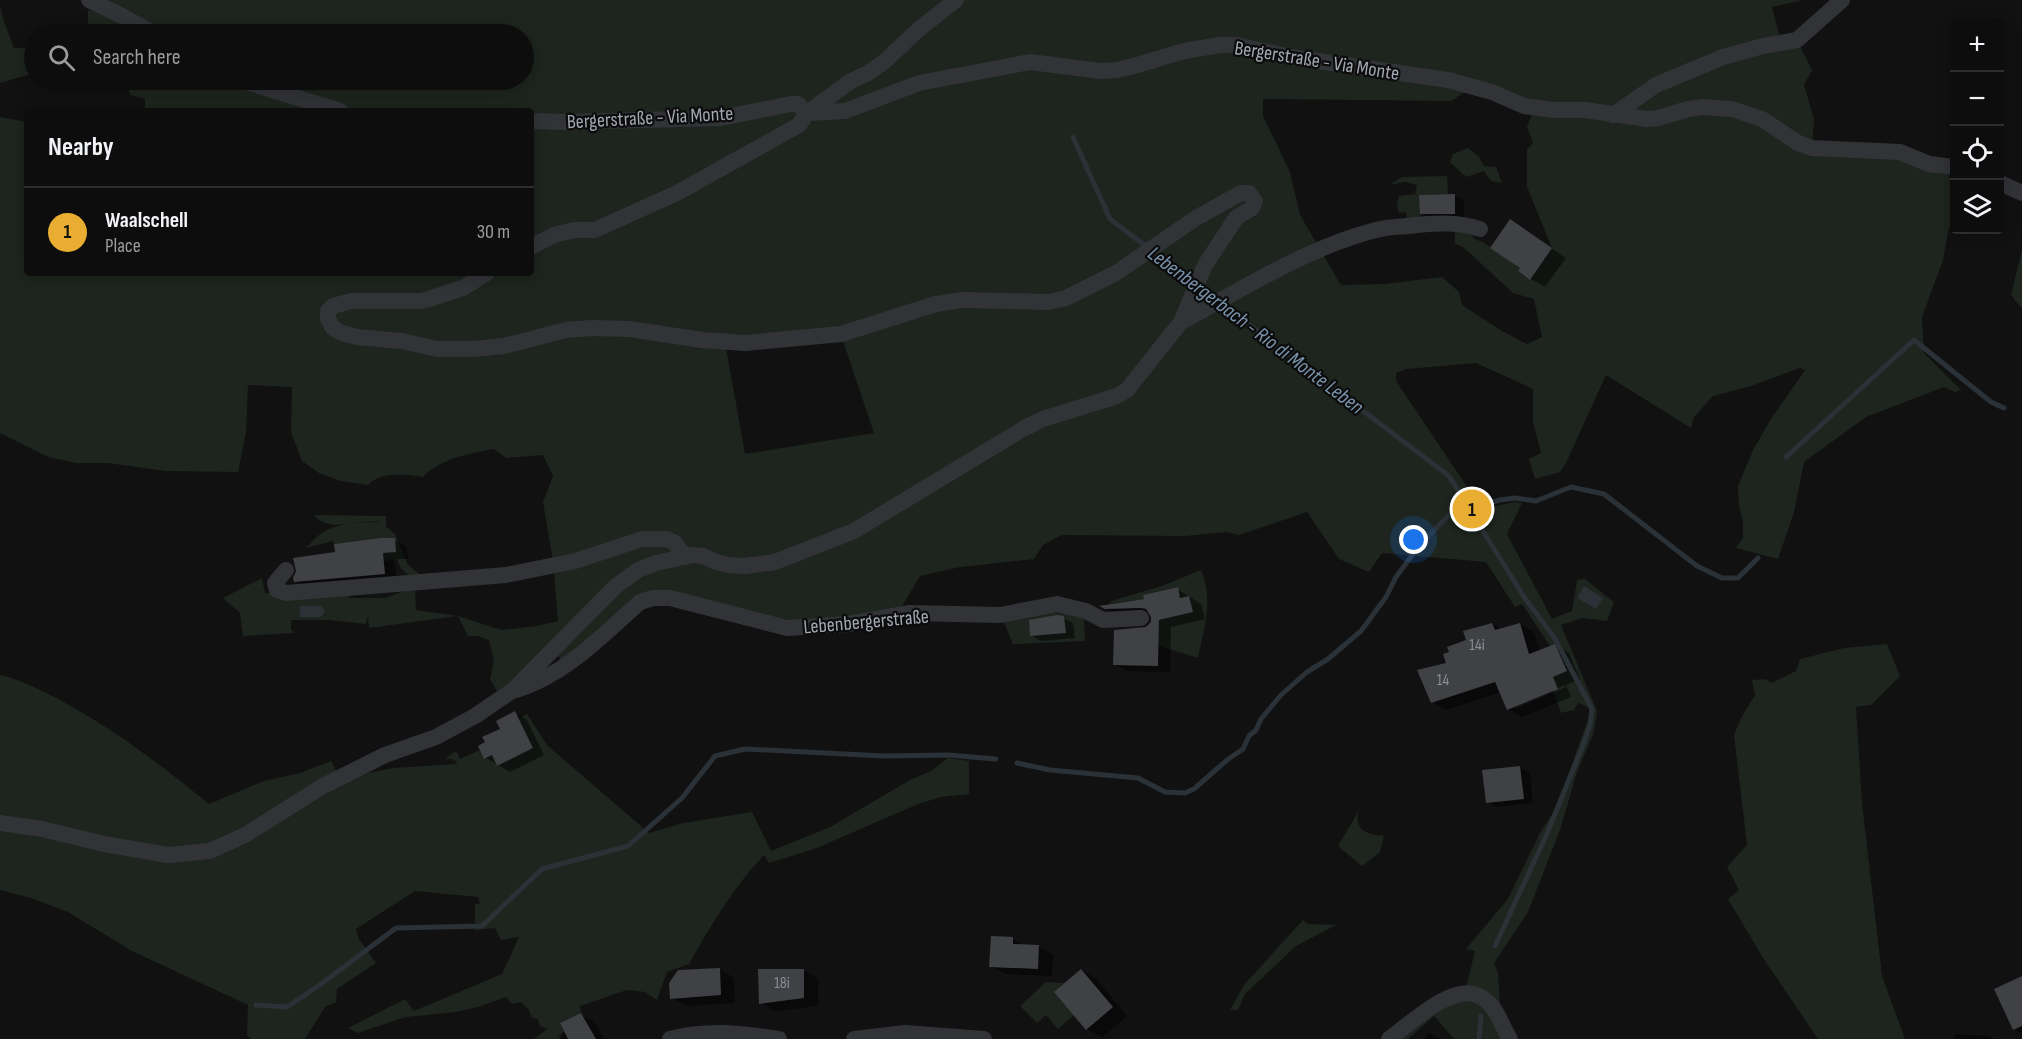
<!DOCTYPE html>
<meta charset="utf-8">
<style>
body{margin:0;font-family:"Sofia Sans Condensed",sans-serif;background:#1b1b1c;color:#f1f3f6}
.controls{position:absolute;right:18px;top:18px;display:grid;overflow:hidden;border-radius:6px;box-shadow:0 3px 15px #0003}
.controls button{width:54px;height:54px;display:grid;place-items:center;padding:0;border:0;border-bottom:2px solid #2d2d2e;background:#0d0d0e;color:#f1f3f6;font:30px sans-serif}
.you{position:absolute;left:1414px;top:540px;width:21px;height:21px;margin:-15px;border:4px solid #fff;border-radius:50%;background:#1a73e8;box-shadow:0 0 0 9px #1a73e833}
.badge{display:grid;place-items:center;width:39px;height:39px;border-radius:50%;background:#e9ad32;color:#111;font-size:20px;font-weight:700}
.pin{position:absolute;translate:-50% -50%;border:3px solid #fff;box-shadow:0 2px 6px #0006}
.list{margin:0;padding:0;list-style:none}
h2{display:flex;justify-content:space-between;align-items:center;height:78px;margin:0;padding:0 24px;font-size:26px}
h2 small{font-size:20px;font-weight:400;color:#9a9c9e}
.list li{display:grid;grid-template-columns:39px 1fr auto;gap:18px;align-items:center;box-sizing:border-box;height:90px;padding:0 24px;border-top:2px solid #2d2d2e}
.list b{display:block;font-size:22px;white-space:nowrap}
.list p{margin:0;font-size:20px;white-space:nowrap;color:#9a9c9e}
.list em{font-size:20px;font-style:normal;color:#9a9c9e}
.icon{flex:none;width:33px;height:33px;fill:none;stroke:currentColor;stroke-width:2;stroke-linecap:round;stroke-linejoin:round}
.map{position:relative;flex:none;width:2022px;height:1039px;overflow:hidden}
.search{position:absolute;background:#0d0d0e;box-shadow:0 3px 15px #0003;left:24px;top:24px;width:510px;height:66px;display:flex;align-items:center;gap:15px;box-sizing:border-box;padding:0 21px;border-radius:33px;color:#9a9c9e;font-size:22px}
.panel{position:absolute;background:#0d0d0e;box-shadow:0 3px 15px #0003;left:24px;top:108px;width:510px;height:168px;border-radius:6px}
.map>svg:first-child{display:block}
</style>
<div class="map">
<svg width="2022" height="1039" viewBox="0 0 2022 1039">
<rect width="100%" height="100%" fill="#111112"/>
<!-- green -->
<g fill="#1d251e" fill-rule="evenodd">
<path d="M103 0H1803L1772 7 1781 42 1797 40 1812 70 1804 85 1814 119 1812 148 1850 151 1945 167 1954 187V217L1948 231 1943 260 1922 317 1924 353 1961 390 1955 392 1944 387 1866 417 1804 462 1794 512 1778 559 1736 548 1743 538V521L1739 507 1738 486 1753 450 1771 419 1805 370 1800 368 1751 386 1713 396 1694 417 1691 428 1606 375 1567 461 1560 472 1535 479 1529 459 1541 453 1533 422V389L1476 363 1406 369 1396 373V381L1482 509 1515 502 1522 503 1507 534 1552 619 1572 611 1577 580 1585 579 1614 602 1607 621 1583 618 1561 625 1597 711 1594 732 1577 772 1560 830 1528 912 1494 963 1498 973 1501 1020 1510 1039H1454L1434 1016 1408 1039H1389L1465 992 1475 951 1466 949 1508 899 1540 833 1556 808 1592 709 1578 703 1574 710 1561 713 1553 691 1558 688 1553 677 1567 671 1556 644 1550 646 1522 604 1515 607 1486 562 1382 553 1369 572 1339 559 1307 512 1239 535 1227 532 1185 536 1062 535 1043 545 1034 559 960 567 920 576 898 613 814 625 664 596 562 661 551 647 498 693 490 679 494 661 489 640 477 636H468L458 616 369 628 368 616 366 624 328 620H291V630L295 633 243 636 240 613 223 598 262 578 265 593 348 588 349 598H385L415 587 416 610 458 616 501 630 537 626 558 621 553 561 543 502 553 476 543 455 506 458 494 449C468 454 442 458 423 477 406 474 381 471 368 485L341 481 319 473 302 461 291 432 292 387 248 385 246 432 238 472 166 471 107 463H76L48 457 0 433V117L27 122V273H531V111H145V99L130 95 127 80H524V34H96L88 24V10L120 15ZM1474 86 1535 107 1527 127 1533 143 1527 150V187L1552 248 1530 280 1518 272 1520 268 1483 242 1474 239 1467 225 1455 223V216L1421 217 1420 195 1448 194 1447 176 1402 177 1389 185 1405 182 1417 185 1415 194 1399 196 1397 205 1399 213 1406 212 1408 226 1455 223V244L1463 247 1513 293 1534 299 1542 337 1527 344 1502 331 1462 305 1459 292 1442 277 1385 284 1341 285 1300 215 1290 172 1263 116V99L1451 101ZM841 335 874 433 745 454 725 342Z"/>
<path d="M0 5 3 19 14 48H34V73L0 83Z"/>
<path d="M1468 148 1479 157 1484 166 1496 167 1502 183 1491 181 1484 171 1466 177 1450 162 1453 154Z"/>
<path d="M2022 250V309L2011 295Z"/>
<path d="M314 515 386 516V527L395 534 408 565 428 581C411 576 403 577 397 559L384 561 380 538 334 544 333 541 306 548C311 543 317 536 323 532 340 522 361 523 380 522 358 519 329 534 314 515Z"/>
<path d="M1201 570C1214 599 1204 629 1198 658L1159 646V628L1149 623 1193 612 1189 596 1180 598 1177 587 1143 595 1144 599 1109 604 1111 601 1162 586Z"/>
<path d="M1024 612 1084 613 1085 641 1013 644 1002 618Z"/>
<path d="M1887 644 1900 676 1871 705 1856 707 1862 803 1882 976 1905 1039H1818L1763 958 1728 899 1739 890 1727 867 1747 845 1734 735 1741 718 1755 695 1752 680 1765 679 1772 683 1796 671 1800 659 1844 648Z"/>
<path d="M0 675C22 680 40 690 60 700 114 729 161 765 209 804L264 781 300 773 331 761 338 775 362 774 394 768 456 764 457 762 452 759H445L456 751 460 759 480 750 485 759 492 755 497 766 533 748 519 719 527 714 547 745 649 833 683 823 752 812 771 851 830 827 910 780 931 771 948 758 969 761V794L941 797 918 804 817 848 769 863 764 855C733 888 711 925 689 964L667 972 657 1000 645 992 627 990 580 1006 581 1013 560 1023 564 1031 559 1036 560 1039H534L547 1029 540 1026 538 1019 532 1018 529 1010 521 1002 512 1004 506 997 478 1007 456 1012 406 1017 358 1033 348 1028 405 999 414 1011 502 974 519 937 501 940 495 928 475 930V904H480L478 897 415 891 356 929 359 939 376 963 337 989 336 1002 325 1007 305 1039H251L247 1035 248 1005 132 951 68 912 31 898 0 890Z"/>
<path d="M1358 812C1355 832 1367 834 1384 836L1380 852 1362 866 1338 846Z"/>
<path d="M1303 920 1307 924 1336 925 1296 946 1245 994 1238 1010H1230L1244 985Z"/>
<path d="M1046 982 1064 983 1054 992 1074 1015 1058 1029 1046 1015 1037 1023 1020 1006Z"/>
</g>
<!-- water -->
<g fill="#2a3137">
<path d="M1584 586 1603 598 1596 609 1577 598Z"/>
<path d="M300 606H321L325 611 321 617H300Z"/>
</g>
<!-- shadow -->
<g fill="#0007" fill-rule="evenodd">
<path d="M1454 195 1464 201V218L1431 219 1422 213Z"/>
<path d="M1511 221 1566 258 1545 287 1531 279 1522 268Z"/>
<path d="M395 540 407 547 408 559H394L397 581 308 588 295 581 336 553Z"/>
<path d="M1177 589 1201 604 1205 619 1171 627 1170 672 1127 671 1114 664 1152 623 1151 614 1119 615 1103 607 1146 601Z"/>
<path d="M1063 618 1073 623 1075 638 1041 641 1032 636Z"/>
<path d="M1492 624 1502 630 1520 624 1534 632 1540 652 1555 645 1569 653 1580 679 1566 685 1571 697 1522 717 1508 709 1501 692 1446 710 1432 702 1448 664 1468 641ZM1565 685 1566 687 1515 709V705Z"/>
<path d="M515 713 527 720 544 755 510 772 486 758 502 729Z"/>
<path d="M1520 768 1530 773 1533 803 1497 807 1487 802Z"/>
<path d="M1013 939 1025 946H1038L1053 955 1052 976 1005 974 991 966Z"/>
<path d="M720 969 734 978 735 1003 687 1006 672 998Z"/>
<path d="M804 970 818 979V1006L775 1011 761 1003Z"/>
<path d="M1082 970 1096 979 1127 1016 1102 1037 1087 1029Z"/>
<path d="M2022 980V1034L2014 1029Z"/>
<path d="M581 1015 594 1022 604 1039H562L561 1037Z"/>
<path d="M1428 1033 1440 1039H1425Z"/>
<path d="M1955 1034 1989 1036 1994 1039H1955Z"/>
</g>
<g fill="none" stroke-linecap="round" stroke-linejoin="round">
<!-- stream -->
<g stroke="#2a3137" stroke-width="5">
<path d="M1073 137 1110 219 1449 476 1466 503"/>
<path d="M1786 457 1914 340 1991 402 2004 408"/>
<path d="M1473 515 1524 597 1554 637 1592 709 1590 725 1582 748 1546 836 1495 946"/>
<path d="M1017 763 1050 770 1138 778 1165 792 1185 793 1194 789 1227 760 1243 749 1249 736 1256 730 1261 719 1281 695 1307 672 1328 659 1361 631 1386 597 1396 577 1419 546 1449 515 1500 500 1515 498 1536 501 1571 487 1604 494 1697 566 1722 578H1738L1758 558"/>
<path d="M256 1005 287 1007 321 984 396 928 482 926 542 869 628 846 682 798 715 756 745 749 884 756 948 755 996 759"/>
<path d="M1479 1039 1481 1016"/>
</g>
</g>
<!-- building -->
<g fill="#404145">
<path d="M1455 194V214H1420L1419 195Z"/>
<path d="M1510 219 1552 248 1530 280 1518 271 1520 268 1490 248Z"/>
<path d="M380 538H395L396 552 383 553 385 574 294 582 293 578 296 571 293 558 335 552 334 544Z"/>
<path d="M1178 587 1180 598 1189 596 1193 612 1159 620 1158 666 1113 665 1114 630 1146 627 1151 622V617L1146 609 1141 608 1105 609 1099 606 1144 599 1143 595Z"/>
<path d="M1057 615 1064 616 1066 633 1030 636 1029 620Z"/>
<path d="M1492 623 1495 630 1520 623 1529 654 1555 644 1567 671 1553 677 1558 689 1507 710 1495 682 1431 703 1417 670 1446 663 1443 654 1449 652 1447 647 1466 640 1463 631Z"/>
<path d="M515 711 533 748 497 766 492 755 484 759 478 746 485 742 482 737 500 729 496 721Z"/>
<path d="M1520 766 1524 799 1486 803 1482 770Z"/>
<path d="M991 936 1013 937V944L1039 945 1038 969 989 967Z"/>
<path d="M720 968 721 995 670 999 669 983 678 970Z"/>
<path d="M758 969H804V998L759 1004Z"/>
<path d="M1081 969 1113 1007 1086 1030 1054 992Z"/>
<path d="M2022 976V1026L2013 1030 1994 989Z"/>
<path d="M581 1013 596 1039H568L560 1023Z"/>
</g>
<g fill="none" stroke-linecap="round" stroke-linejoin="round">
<!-- minor -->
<g stroke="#323337" stroke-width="16">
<path d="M89 0 122 16 155 34"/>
<path d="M240 80 340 111"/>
<path d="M1613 115 1656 85 1723 57 1763 46 1797 40 1842 0"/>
<path d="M531 121 564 122 721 118 791 104H798L807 113 845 111 919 83 1030 62 1101 71 1117 70 1134 66 1184 51 1220 45H1236L1291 57 1448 80 1492 92 1524 106 1553 110H1585L1647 119 1658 118 1688 109 1703 107 1732 109 1762 119 1798 143 1812 148 1900 152 1929 164 1954 167"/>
<path d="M2000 183 2022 193"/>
<path d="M531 247 554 235 574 230H595L677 193 799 125 807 113 851 81 868 73 885 61 919 29 956 0"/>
<path d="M1181 322C1243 289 1308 247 1376 230 1389 226 1404 227 1417 225 1440 223 1459 222 1480 229"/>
<path d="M286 570 275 583 277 590 286 593 506 575 575 561 642 539H667L675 543 685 557"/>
<path d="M516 690C564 676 603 635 640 602L653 598H670L787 628 848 624 910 613 1000 615 1057 604 1086 611 1103 620 1141 618"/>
<path d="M0 823 42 829 104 844 168 855 210 851 245 835 323 786 385 755 436 737 475 716 512 691 616 586 638 570 656 563 692 555 703 556 716 562 729 565 745 566 775 562 854 531 1023 429 1043 419 1117 396 1127 390 1181 322 1205 265 1236 218 1252 208 1255 201 1249 193H1241L1196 218 1116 273 1066 298 1049 302 962 300 936 304 841 334 745 343 702 340 629 329 591 328 566 330 504 346 473 349H437L402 341 357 337 342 333 333 328 328 319V311L333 306 351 301H422L463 288 487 273"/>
<path d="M670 1039C707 1029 741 1033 779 1039"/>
<path d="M854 1039 905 1033 984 1039"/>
<path d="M1389 1039C1410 1024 1455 980 1481 997 1497 1006 1501 1025 1510 1039"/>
</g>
</g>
<g text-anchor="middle" stroke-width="4.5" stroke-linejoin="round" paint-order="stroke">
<!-- number labels -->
<g font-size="16" fill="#8a8e97">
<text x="1477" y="650">14i</text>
<text x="1443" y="685">14</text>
<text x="782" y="988">18i</text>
</g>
<!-- street labels -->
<g font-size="20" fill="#a3a7b2" stroke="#0c0c0d">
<text transform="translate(1317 60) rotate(9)" y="7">Bergerstraße - Via Monte</text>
<text transform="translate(650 117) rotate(-3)" y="7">Bergerstraße - Via Monte</text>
<text transform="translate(866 621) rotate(-5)" y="7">Lebenbergerstraße</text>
</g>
<!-- water labels -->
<g font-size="21" font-style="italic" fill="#7a95ad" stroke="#0c0c0d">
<text transform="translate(1256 330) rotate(37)" y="7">Lebenbergerbach - Rio di Monte Leben</text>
</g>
</g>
</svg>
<div class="controls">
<button>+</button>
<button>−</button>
<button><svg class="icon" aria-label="locate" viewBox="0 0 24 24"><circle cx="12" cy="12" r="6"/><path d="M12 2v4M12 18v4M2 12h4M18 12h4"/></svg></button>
<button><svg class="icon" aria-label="layers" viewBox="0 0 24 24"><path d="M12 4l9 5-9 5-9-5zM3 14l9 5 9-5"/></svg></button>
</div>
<div class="you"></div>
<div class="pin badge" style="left:1472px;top:509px">1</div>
<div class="search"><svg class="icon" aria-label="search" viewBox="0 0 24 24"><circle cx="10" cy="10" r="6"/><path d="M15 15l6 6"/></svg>Search here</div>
<section class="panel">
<h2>Nearby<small></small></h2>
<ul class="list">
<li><span class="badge">1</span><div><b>Waalschell</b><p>Place</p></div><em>30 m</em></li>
</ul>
</section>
</div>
